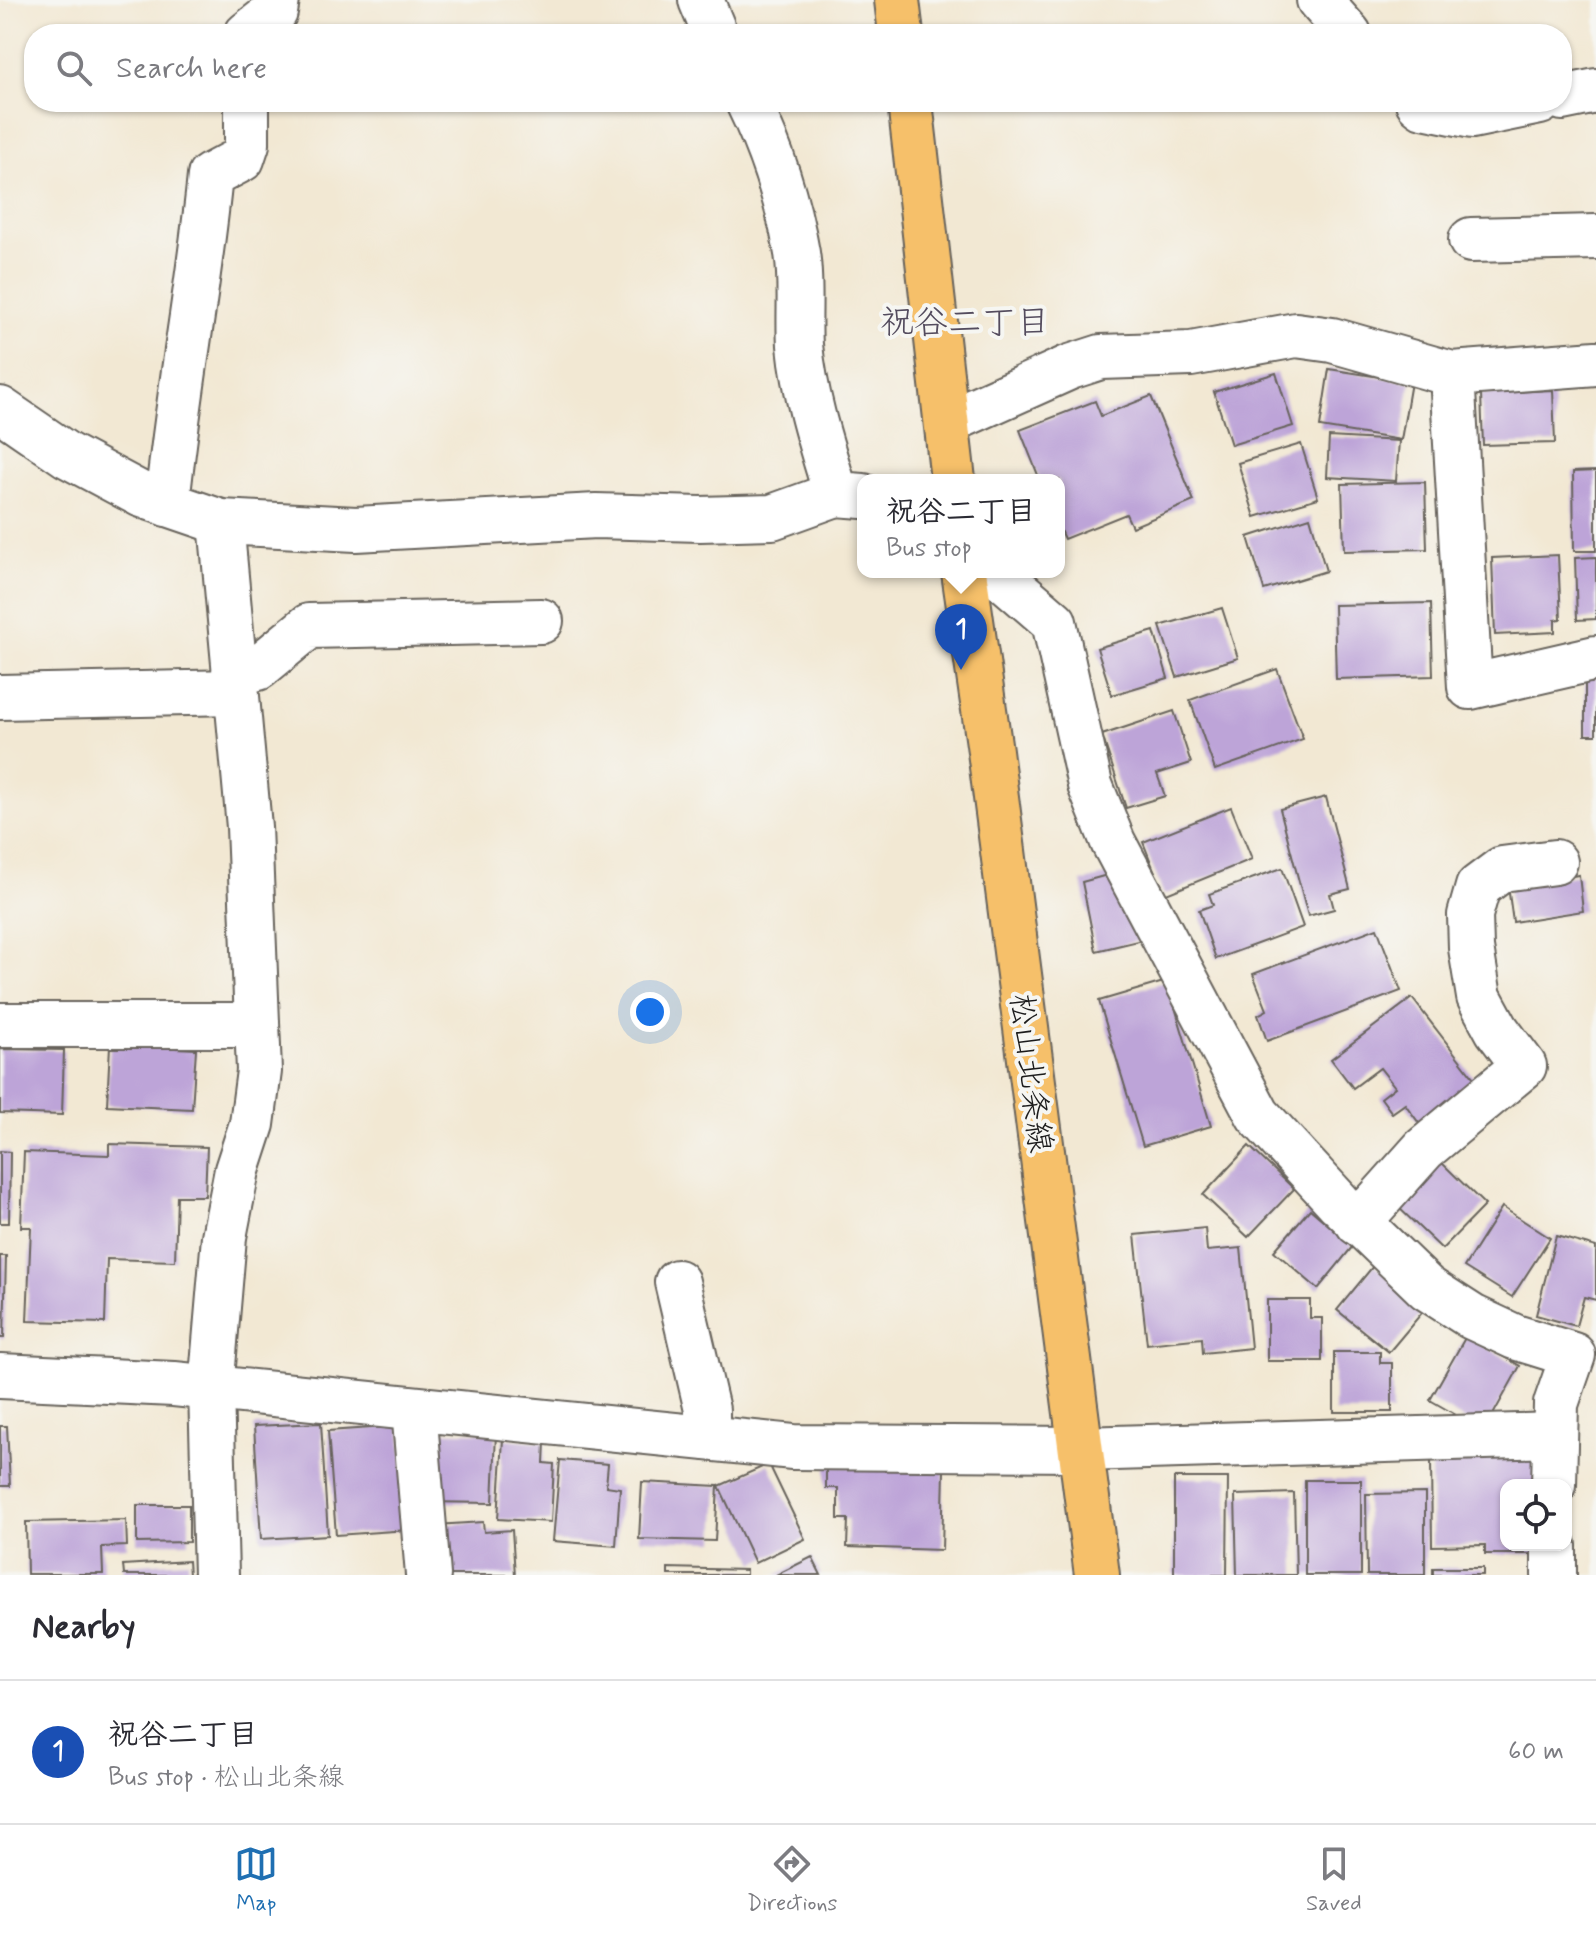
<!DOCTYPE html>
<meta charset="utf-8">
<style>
body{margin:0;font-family:Mynerve,"Klee One",sans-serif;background:#f7f7f7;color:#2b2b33}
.controls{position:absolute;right:24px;bottom:24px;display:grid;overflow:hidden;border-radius:16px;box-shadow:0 2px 6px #0004}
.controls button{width:72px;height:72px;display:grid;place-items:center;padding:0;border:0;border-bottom:2px solid #e1e1e2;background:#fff;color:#2b2b33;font:40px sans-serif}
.you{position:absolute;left:650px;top:1012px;width:28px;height:28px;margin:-20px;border:6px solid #fff;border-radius:50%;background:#1a73e8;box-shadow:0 0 0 12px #1a73e833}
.badge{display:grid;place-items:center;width:52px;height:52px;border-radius:50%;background:#1f6fb2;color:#fff;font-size:26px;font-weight:700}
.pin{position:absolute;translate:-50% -66px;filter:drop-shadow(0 2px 4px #0008)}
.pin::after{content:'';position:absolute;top:42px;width:28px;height:24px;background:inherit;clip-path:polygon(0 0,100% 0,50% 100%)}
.popup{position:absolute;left:857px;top:474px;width:208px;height:104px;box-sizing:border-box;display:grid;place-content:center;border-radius:16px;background:#fff;filter:drop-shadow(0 2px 6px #0005);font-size:26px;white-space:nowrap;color:#7c7c81}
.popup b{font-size:30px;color:#2b2b33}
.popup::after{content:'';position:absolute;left:50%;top:100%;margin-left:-16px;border:16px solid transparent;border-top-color:#fff}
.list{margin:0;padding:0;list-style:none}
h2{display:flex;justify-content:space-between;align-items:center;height:104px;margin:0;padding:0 32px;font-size:34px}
h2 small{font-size:26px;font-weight:400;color:#7c7c81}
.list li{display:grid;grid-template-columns:52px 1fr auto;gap:24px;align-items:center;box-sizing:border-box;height:144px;padding:0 32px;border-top:2px solid #e1e1e2}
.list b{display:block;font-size:30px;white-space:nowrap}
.list p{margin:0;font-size:26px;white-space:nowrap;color:#7c7c81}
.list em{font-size:26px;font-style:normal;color:#7c7c81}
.icon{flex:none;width:44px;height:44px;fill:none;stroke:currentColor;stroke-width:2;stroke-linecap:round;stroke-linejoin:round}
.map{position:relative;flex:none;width:1596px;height:1575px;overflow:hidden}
.search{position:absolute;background:#fff;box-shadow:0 2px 6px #0004;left:24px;right:24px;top:24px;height:88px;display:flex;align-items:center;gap:20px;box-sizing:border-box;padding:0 28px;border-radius:32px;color:#7c7c81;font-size:30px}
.sheet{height:248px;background:#fff}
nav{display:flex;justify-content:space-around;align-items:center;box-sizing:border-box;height:112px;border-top:2px solid #e1e1e2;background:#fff;font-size:22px;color:#7c7c81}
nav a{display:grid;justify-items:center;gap:4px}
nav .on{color:#1f6fb2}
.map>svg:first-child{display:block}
</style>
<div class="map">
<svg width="1596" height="1575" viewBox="0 0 1596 1575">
<rect width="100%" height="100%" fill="#f6f6f2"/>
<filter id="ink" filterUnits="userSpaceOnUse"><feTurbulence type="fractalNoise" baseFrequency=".0125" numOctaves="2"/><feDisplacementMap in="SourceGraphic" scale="16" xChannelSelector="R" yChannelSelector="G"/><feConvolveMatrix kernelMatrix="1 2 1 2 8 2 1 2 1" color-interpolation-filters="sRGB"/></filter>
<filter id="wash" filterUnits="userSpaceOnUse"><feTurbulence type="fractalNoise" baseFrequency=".006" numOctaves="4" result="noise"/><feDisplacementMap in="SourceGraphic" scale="32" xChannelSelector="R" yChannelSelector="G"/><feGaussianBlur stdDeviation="1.8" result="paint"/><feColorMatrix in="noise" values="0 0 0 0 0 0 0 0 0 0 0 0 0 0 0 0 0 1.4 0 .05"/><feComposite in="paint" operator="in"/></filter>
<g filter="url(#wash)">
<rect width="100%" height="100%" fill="#f2e8d3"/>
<g id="blocks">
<!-- building -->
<g fill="#bda4d8">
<path d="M1329 369 1411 382 1401 440 1320 427Z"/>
<path d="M1276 373 1293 426 1231 445 1214 392Z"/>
<path d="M1553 390 1555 443 1483 445 1481 394Z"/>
<path d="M1151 396 1194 501 1132 527 1126 514 1064 539 1059 528V480H1040L1020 430 1095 401 1101 416Z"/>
<path d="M1329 437 1399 441 1396 481 1327 477Z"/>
<path d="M1301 444 1318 498 1255 517 1238 463Z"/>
<path d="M1596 471V551H1574L1573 472Z"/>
<path d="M1425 482 1427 549 1344 551 1342 484Z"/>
<path d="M1310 517 1326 571 1264 590 1248 537Z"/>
<path d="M1558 555 1561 619 1555 620V632L1495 635 1492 558Z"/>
<path d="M1596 557V619L1577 620 1575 558Z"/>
<path d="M1431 603 1433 676 1336 679 1334 605Z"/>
<path d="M1222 608 1238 658 1177 677 1160 626Z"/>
<path d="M1154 631 1168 678 1112 695 1097 648Z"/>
<path d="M1277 669 1303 739 1215 770 1190 700Z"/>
<rect x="1585" y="677" width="11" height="58"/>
<path d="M1174 711 1191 763 1157 774 1165 796 1126 808 1102 735Z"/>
<path d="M1326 797 1350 889 1330 894 1334 909 1308 916 1280 809Z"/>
<path d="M1231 807 1252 859 1164 895 1143 842Z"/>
<path d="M1282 868 1303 927 1216 959 1199 910 1213 905 1209 894Z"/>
<path d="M1111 874 1146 939 1096 951 1082 882Z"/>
<path d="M1579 875 1583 911 1513 922 1508 886Z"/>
<path d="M1377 928 1401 991 1267 1041 1258 1015 1267 1010 1253 974Z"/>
<path d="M1167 981 1211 1126 1143 1146 1099 1001Z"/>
<path d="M1412 998 1480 1086 1424 1130 1405 1104 1392 1113 1381 1098 1395 1087 1380 1068 1353 1088 1331 1059Z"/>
<path d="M110 1045 196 1049 192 1109 107 1105Z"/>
<path d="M0 1049 64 1050 62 1115 0 1113Z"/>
<path d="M109 1144 207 1147 205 1196H177L175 1261 107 1259 105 1323 27 1321 31 1227H21L24 1152 109 1155Z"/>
<path d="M1249 1146 1294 1189 1248 1237 1203 1195Z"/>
<path d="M0 1151 10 1152 9 1223H0Z"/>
<path d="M1440 1161 1485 1205 1442 1249 1397 1206Z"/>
<path d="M1502 1207 1550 1238 1512 1297 1464 1267Z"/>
<path d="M1310 1209 1353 1246 1318 1289 1274 1251Z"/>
<path d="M1205 1228 1207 1251 1241 1248 1251 1348 1203 1353 1202 1338 1147 1344 1135 1235Z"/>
<path d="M1556 1236 1596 1247V1300L1584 1297 1576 1326 1536 1315Z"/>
<path d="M0 1256H6L4 1338H0Z"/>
<path d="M1374 1265 1426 1308 1389 1352 1337 1310Z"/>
<path d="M1267 1300H1310V1318H1322V1361H1267Z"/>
<path d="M1466 1336 1520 1366 1484 1431 1430 1400Z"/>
<path d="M1334 1352H1380V1363H1392V1412H1334Z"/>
<path d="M321 1423 328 1535 261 1539 254 1426Z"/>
<path d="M0 1426H7L10 1486H0Z"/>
<path d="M400 1426 408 1530 336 1535 328 1431Z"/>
<path d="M428 1431 496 1433 493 1503 426 1502Z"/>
<path d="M503 1439 545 1442 544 1463 554 1464 551 1522 498 1519Z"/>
<path d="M1536 1449V1485H1506V1545H1537V1554H1485V1545L1432 1546 1431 1460H1476V1450Z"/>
<path d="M560 1460 608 1464 606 1486 620 1488 616 1546 553 1541Z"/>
<path d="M769 1464 805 1539 755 1563 719 1486Z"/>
<path d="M826 1466 944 1470 942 1550 847 1547 848 1519H838V1488H826Z"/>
<path d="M1174 1478H1228L1227 1575H1174Z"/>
<rect x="1305" y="1480" width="56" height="95"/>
<path d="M642 1482 718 1486 715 1541 639 1539Z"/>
<path d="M1294 1493 1296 1575H1237L1235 1495Z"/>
<path d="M1425 1493V1575H1367L1366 1494Z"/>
<path d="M137 1505H189V1542L137 1543Z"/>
<path d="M126 1520 127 1546 102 1547 103 1574H27L26 1522Z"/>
<path d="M483 1522 484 1532 512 1530 515 1575H439L436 1525Z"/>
<path d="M812 1557 821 1575H776Z"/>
<path d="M188 1561 189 1575H124L123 1565Z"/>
<path d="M668 1568 746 1570V1575H668Z"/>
<rect x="1433" y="1568" width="50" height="7"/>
</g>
</g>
</g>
<g filter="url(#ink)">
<use href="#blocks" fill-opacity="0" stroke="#67635c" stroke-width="2"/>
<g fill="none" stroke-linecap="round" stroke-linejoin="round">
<!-- minor casing -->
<g stroke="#67635c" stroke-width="48">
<g id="minor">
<path d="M701 0 715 34"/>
<path d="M1319 0 1349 34"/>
<path d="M247 34 275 12 277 0"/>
<path d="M1562 98 1596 91"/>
<path d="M748 102C771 149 788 201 797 253 802 283 798 315 800 345 805 396 821 445 836 494L863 496"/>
<path d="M1418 102 1423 106 1472 116 1540 102"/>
<path d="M1471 240 1596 237"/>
<path d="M1452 374 1470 687 1596 658"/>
<path d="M0 409 67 455 142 495 221 522 356 529 596 516 700 519 772 517 836 494"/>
<path d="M947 422 1070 367 1101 357 1191 354 1296 335 1332 340 1452 374 1596 363"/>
<path d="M167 504C178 394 199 286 210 176L242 159 247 144V102"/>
<path d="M996 572 1054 622 1090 785 1113 842 1258 1115 1339 1203 1427 1288 1472 1317 1515 1337 1573 1355 1556 1404 1554 1485"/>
<path d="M234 674 258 668 309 626 541 621"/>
<path d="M0 697 235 692"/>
<path d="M0 1025H257"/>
<path d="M1358 1223 1424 1149 1524 1066 1497 1030 1479 997 1471 948 1470 915 1478 887 1502 869 1555 862"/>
<path d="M677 1282 707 1410V1438"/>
<path d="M0 1376 174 1384 793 1447 1081 1449 1555 1435"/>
<path d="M414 1409 428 1575"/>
<path d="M216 1575 211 1389 224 1237 237 1170 252 1124 259 1071 249 827 221 522"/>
<path d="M1554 1575V1545"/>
</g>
</g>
<!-- major casing -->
<g stroke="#67635c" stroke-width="48">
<g id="major">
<path d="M897 0 901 34"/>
<path d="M910 102 953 480"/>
<path d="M964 572 990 751 1097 1575"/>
</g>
</g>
<!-- minor -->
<use href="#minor" stroke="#fff" stroke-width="44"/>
<!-- major -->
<use href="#major" stroke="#f6c06b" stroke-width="44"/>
</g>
</g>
<g text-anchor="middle" stroke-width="8" stroke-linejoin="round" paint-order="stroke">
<!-- street labels -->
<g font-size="32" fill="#1c1c1c" stroke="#f6f6f2">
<text transform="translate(1032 1073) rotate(83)" y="11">松山北条線</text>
</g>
<!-- neighbourhood labels -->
<g font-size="34" fill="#544c5e" stroke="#f6f6f2">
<text x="965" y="333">祝谷二丁目</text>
</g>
</g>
</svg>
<div class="controls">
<button><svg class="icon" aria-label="locate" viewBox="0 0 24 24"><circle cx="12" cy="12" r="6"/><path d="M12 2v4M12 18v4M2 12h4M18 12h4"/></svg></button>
</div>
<div class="you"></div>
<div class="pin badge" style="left:961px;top:670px;background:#1a4fb4">1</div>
<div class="popup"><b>祝谷二丁目</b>Bus stop</div>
<div class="search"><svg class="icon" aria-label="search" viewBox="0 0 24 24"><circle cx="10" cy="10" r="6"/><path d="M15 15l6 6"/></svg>Search here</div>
</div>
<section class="sheet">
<h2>Nearby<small></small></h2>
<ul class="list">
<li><span class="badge" style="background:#1a4fb4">1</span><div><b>祝谷二丁目</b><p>Bus stop · 松山北条線</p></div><em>60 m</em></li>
</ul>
</section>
<nav>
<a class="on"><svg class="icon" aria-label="map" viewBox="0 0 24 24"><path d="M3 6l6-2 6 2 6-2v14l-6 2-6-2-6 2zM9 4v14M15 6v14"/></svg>Map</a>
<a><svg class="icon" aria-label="directions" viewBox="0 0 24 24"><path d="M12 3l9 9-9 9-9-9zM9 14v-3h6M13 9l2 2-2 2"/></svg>Directions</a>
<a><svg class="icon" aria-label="saved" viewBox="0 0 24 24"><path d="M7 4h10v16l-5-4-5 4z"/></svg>Saved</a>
</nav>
